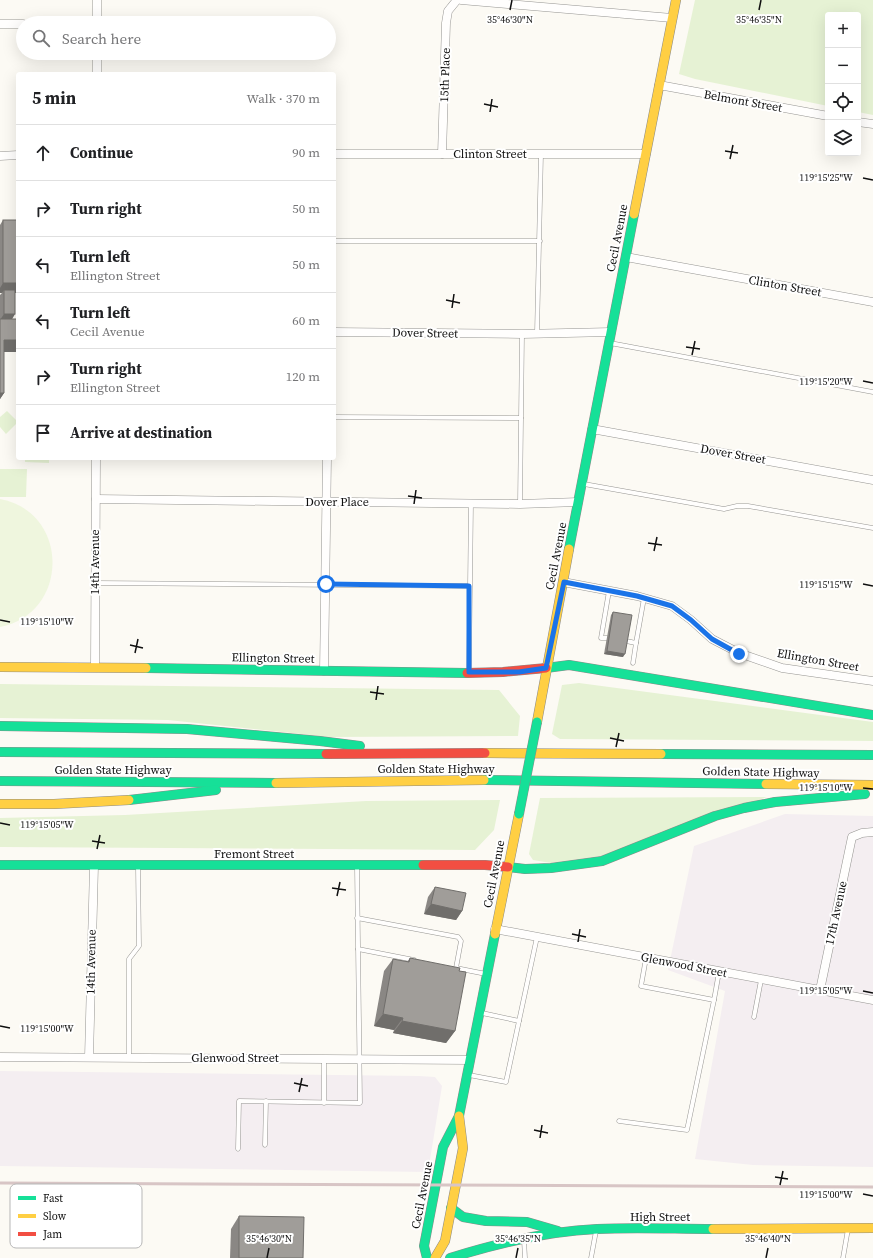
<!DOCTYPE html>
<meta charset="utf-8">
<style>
body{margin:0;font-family:"Source Serif 4",serif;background:#f6f6f6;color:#202124}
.controls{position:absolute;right:12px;top:12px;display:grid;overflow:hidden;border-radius:4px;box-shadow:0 4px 16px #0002}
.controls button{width:36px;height:36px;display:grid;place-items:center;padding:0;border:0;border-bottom:1px solid #e0e0e0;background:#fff;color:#202124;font:20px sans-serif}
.stop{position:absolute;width:12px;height:12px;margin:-9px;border:3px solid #1a73e8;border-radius:50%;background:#fff}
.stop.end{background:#1a73e8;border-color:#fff;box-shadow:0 1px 4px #0008}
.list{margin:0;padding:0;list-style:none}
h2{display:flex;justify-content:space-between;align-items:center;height:52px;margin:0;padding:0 16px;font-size:17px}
h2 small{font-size:13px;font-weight:400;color:#757577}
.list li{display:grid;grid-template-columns:26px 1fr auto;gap:12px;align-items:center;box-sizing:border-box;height:56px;padding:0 16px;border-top:1px solid #e0e0e0}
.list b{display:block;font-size:15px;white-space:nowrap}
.list p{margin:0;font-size:13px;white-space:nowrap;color:#757577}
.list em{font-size:13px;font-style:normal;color:#757577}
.icon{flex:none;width:22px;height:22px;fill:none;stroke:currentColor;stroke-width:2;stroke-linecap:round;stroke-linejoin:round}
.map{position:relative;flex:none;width:873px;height:1258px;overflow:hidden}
.search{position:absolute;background:#fff;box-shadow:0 4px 16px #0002;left:16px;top:16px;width:320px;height:44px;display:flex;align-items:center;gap:10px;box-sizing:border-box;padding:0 14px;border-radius:22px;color:#757577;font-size:15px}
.panel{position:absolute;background:#fff;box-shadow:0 4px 16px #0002;left:16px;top:72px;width:320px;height:388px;border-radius:4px}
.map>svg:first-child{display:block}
</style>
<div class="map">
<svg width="873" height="1258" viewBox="0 0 873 1258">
<rect width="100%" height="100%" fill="#fcfaf4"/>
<!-- industrial -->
<g fill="#f4eef1">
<path d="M785 814 873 816V1167L753 1165 695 1159 725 991 668 970 694 846Z"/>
<path d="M0 1071 419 1076 435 1077 442 1086 428 1172 0 1166Z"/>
</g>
<!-- green -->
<g fill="#e6f2d4">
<path d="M695 0H873V115L858 112V15H828V106L695 79 679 74Z"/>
<path d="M7 411 18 422 6 434 0 427V417Z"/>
<path d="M25 458H49V463L25 462Z"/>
<path d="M0 469H27L26 497H0Z"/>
<path d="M579 683 873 722V741L560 739 552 734 562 685Z"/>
<path d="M0 684 499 690 520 716 518 736 329 737 168 720 0 718Z"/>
<path d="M767 797 601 856 551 863 533 860 529 854 540 798Z"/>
<path d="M500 800 494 830 475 850 0 847V818L125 815 366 801Z"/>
</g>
<!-- pitch -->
<path fill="#eff6de" d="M0 499C70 512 70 613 0 627Z"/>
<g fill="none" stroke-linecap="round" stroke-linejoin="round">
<!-- lane casing -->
<g stroke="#969592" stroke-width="5">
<g id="lane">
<path d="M334 241H540"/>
<path d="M537 333 541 154"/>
<path d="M610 343 873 392"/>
<path d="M334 417 521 418"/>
<path d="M584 484 724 509 737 506H748L873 528"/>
<path d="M520 504 522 334"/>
<path d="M95 583 469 586"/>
<path d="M607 638H601L609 591"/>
<path d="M626 641 636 643 644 598"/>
<path d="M633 663 636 643"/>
<path d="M469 671 471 503"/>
<path d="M357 918 458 937 461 941 456 968"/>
<path d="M358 949 414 960"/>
<path d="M646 958 641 986 714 1000 719 972"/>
<path d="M456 968 486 974"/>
<path d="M754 1017 761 980"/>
<path d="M519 1021 537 937"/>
<path d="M129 1058V959L139 946 138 866"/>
<path d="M469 1075 506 1082 519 1021 482 1013"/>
<path d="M324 1103V1059"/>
<path d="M619 1121 687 1130 714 1000"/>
<path d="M265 1145 266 1101"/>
<path d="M238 1149 239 1101 360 1103 357 866"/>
<path d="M524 1240 525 1258"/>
<path d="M591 1258 596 1231"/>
<path d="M843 1258 848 1229"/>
</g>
</g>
<!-- street casing -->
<g stroke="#969592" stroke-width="9">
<g id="street">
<path d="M461 0 672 18"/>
<path d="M97 23V0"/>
<path d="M0 24H23"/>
<path d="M97 74V53"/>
<path d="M659 85 828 116"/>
<path d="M858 122 873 124"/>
<path d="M334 154H646"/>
<path d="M442 154 446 23 448 11 457 0"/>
<path d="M0 156 18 155"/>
<path d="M626 257 873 302"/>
<path d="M334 332 522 334 611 332"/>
<path d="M592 429 873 480"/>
<path d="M96 499 520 504 578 502"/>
<path d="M563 582 637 596 672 606 691 620 712 639 739 653 782 668 873 681"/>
<path d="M95 667 96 458"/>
<path d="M324 671 327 458"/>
<path d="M495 929 873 1000"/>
<path d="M820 990 852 837 862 833 873 832"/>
<path d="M0 1057 470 1060"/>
<path d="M89 1057 94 866"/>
</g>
</g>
<!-- fast casing -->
<g stroke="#8c8b89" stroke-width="10">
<g id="fast">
<path d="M569 549 634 214"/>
<path d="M146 668 467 673"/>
<path d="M546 668 569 665 873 715"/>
<path d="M0 726 187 729 320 741 360 746"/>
<path d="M0 752 326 754"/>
<path d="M661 754 873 755"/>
<path d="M484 780 766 784"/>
<path d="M0 781 276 783"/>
<path d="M129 800 216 790"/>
<path d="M0 865H423"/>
<path d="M508 867 525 869 551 868 602 861 715 816 744 808 775 802 865 794"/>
<path d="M451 1208 463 1217 486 1221 527 1222 558 1231"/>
<path d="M427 1258 424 1246 443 1147 459 1116 495 934"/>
<path d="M450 1258C498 1243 547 1231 597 1229 636 1227 675 1229 713 1229"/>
</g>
</g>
<!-- slow casing -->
<g stroke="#8c8b89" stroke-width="10">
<g id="slow">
<path d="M634 214 676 0"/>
<path d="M0 667 146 668"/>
<path d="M537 722 569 549"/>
<path d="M485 753 661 754"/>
<path d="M276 783 484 780"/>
<path d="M766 784 873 785"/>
<path d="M0 804H54L129 800"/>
<path d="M495 934 519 814"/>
<path d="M713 1229 873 1228"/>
<path d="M435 1258 445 1241 463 1148 459 1116"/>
</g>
</g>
<!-- jam casing -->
<g stroke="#8c8b89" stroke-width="10">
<g id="jam">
<path d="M467 673 503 672 546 668"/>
<path d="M326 754 485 753"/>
<path d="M423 865H485L508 867"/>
</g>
</g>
<!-- lane -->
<use href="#lane" stroke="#fffefd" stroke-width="4"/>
<!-- street -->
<use href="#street" stroke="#fffefd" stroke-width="8"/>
<!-- fast -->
<use href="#fast" stroke="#16e098" stroke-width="9"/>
<!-- slow -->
<use href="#slow" stroke="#ffcf43" stroke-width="9"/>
<!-- jam -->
<use href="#jam" stroke="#f24e42" stroke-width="9"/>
<!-- rail -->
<path stroke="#d8c5c5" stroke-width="3" d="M0 1183 873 1187"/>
<!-- fast-bridge casing -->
<g stroke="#8c8b89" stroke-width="10" stroke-linecap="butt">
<path id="fast-bridge" d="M519 814 537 722"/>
</g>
<!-- fast-bridge -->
<use href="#fast-bridge" stroke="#16e098" stroke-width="9"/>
</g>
<!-- wall -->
<g fill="#8a8784">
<path d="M3 220H18V290L15 293 12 319H18V352H4V393L0 399V295L2 293H0V225Z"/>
<path d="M613 612 623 657 604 654 611 615Z"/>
<path d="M435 887 462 911 456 920 424 914 428 897Z"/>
<path d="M410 958 459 971 455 1031 446 1043 393 1033 394 1030 374 1026 384 971 393 959 407 962Z"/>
<path d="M239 1216 303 1258H230L231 1229Z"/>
</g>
<!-- shaded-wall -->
<g fill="#706e6b">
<path d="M3 283H18V290L16 293H4V290L2 293H0V288Z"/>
<path d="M4 314H15L11 321 0 320Z"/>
<path d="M4 340H18V352H0Z"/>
<path d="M0 393H4L0 399Z"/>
<path d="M607 651 625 654 623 657 604 654Z"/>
<path d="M431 904 462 911 456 920 424 914Z"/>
<path d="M383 1014 403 1018 394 1030 374 1026Z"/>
<path d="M402 1021 455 1031 446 1043 393 1033Z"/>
</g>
<!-- building -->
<g fill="#a09d99" stroke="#706e6b">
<rect x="3" y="220" width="15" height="63"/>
<rect x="4" y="290" width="11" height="24"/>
<path d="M0 319H18V340H4V393H0Z"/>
<path d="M613 612 632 615 625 654 607 651Z"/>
<path d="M435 887 466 893 462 911 431 904Z"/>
<path d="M410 958 460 968 459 971 466 972 455 1031 402 1021 403 1018 383 1014 393 959 409 962Z"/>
<path d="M239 1216 304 1217 303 1258H239Z"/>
</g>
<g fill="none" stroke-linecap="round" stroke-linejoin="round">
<!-- route -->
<path stroke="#1a73e8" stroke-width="5" d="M326 584 469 586V672H519L546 668 564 582 637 596 672 606 691 620 712 639 739 654"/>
</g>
<!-- ticks -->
<path fill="none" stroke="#0f0f0f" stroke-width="1.5" d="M510 10 512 0M759 10 761 0M484 104 498 107M490 112 492 99M725 151 738 153M730 159 733 145M863 178 873 180M446 300 460 303M452 308 454 294M686 347 700 349M692 355 695 341M863 381 873 383M408 496 422 498M414 504 416 490M648 543 662 545M654 551 657 537M863 584 873 586M0 620 10 622M130 645 143 648M135 653 138 639M370 692 384 694M376 700 378 686M610 738 624 741M616 747 619 733M863 788 873 789M0 823 10 825M92 841 105 843M97 849 100 835M332 888 346 890M337 896 340 882M572 934 586 937M578 942 580 929M863 991 873 993M0 1026 10 1028M294 1083 308 1086M299 1092 302 1078M534 1130 548 1133M540 1138 542 1125M775 1177 788 1179M780 1185 783 1171M863 1194 873 1196M267 1258 269 1248M516 1258 518 1248M766 1258 768 1248"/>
<g text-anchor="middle" stroke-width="4" stroke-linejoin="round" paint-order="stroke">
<!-- street labels -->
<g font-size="12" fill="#0f0f0f" stroke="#fff">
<text transform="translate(445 75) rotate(-88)" y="4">15th Place</text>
<text transform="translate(743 101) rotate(10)" y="4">Belmont Street</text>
<text x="490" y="158">Clinton Street</text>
<text transform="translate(617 238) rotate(-79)" y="4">Cecil Avenue</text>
<text transform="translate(785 286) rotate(10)" y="4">Clinton Street</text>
<text transform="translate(425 333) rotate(1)" y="4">Dover Street</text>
<text transform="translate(733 454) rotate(10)" y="4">Dover Street</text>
<text x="337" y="506">Dover Place</text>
<text transform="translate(556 556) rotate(-79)" y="4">Cecil Avenue</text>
<text transform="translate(95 562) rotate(-90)" y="4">14th Avenue</text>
<text transform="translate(273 658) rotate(1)" y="4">Ellington Street</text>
<text transform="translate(818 660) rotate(10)" y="4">Ellington Street</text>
<text x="436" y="773">Golden State Highway</text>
<text x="113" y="774">Golden State Highway</text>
<text transform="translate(761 772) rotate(1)" y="4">Golden State Highway</text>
<text x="254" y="858">Fremont Street</text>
<text transform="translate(494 874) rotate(-79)" y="4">Cecil Avenue</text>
<text transform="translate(836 913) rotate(-78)" y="4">17th Avenue</text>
<text transform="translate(91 962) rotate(-89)" y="4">14th Avenue</text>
<text transform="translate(684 965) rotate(11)" y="4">Glenwood Street</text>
<text x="235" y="1062">Glenwood Street</text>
<text transform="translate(422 1195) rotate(-79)" y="4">Cecil Avenue</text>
<text x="660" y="1221">High Street</text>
</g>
</g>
<!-- legend -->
<rect x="10" y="1184" width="132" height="64" rx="6" fill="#fff" stroke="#b7b7b7" stroke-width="1"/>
<rect x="18" y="1196" width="18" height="4" fill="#16e098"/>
<rect x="18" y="1214" width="18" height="4" fill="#ffcf43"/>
<rect x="18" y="1232" width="18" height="4" fill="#f24e42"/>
<g font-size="11" fill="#0f0f0f">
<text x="43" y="1202">Fast</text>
<text x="43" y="1220">Slow</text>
<text x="43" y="1238">Jam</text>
</g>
<g font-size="10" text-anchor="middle" fill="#0f0f0f" stroke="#fff" stroke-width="4" stroke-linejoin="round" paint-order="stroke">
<text x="510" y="23">35°46'30"N</text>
<text x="759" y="23">35°46'35"N</text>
<text x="826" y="181">119°15'25"W</text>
<text x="826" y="385">119°15'20"W</text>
<text x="826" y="588">119°15'15"W</text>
<text x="47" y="625">119°15'10"W</text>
<text x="826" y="791">119°15'10"W</text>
<text x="47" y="828">119°15'05"W</text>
<text x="826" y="994">119°15'05"W</text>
<text x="47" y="1032">119°15'00"W</text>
<text x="826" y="1198">119°15'00"W</text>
<text x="269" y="1242">35°46'30"N</text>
<text x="518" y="1242">35°46'35"N</text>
<text x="768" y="1242">35°46'40"N</text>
</g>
</svg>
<div class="controls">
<button>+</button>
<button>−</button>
<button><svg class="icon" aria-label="locate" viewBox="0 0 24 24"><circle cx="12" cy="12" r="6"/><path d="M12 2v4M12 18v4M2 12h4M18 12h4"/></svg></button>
<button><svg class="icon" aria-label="layers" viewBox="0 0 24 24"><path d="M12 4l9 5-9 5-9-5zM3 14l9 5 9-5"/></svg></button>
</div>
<div class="stop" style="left:326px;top:584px"></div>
<div class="stop end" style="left:739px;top:654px"></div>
<div class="search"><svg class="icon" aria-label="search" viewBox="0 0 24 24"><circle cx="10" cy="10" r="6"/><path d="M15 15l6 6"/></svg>Search here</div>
<section class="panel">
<h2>5 min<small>Walk · 370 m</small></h2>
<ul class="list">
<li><svg class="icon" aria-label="ahead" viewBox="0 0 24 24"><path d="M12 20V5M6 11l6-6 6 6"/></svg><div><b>Continue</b></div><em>90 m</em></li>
<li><svg class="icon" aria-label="right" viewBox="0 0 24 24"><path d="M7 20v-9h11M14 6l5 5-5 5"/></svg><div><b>Turn right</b></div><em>50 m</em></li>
<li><svg class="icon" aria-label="left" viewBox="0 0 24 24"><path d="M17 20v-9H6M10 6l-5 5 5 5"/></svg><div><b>Turn left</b><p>Ellington Street</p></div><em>50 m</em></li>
<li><svg class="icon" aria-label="left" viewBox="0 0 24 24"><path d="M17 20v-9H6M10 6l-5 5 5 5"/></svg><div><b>Turn left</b><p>Cecil Avenue</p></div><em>60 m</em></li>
<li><svg class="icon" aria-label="right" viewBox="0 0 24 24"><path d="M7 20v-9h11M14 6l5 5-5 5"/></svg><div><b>Turn right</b><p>Ellington Street</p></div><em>120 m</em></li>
<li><svg class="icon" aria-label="arrive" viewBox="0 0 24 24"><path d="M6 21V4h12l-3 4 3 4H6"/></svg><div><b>Arrive at destination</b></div></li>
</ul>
</section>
</div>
